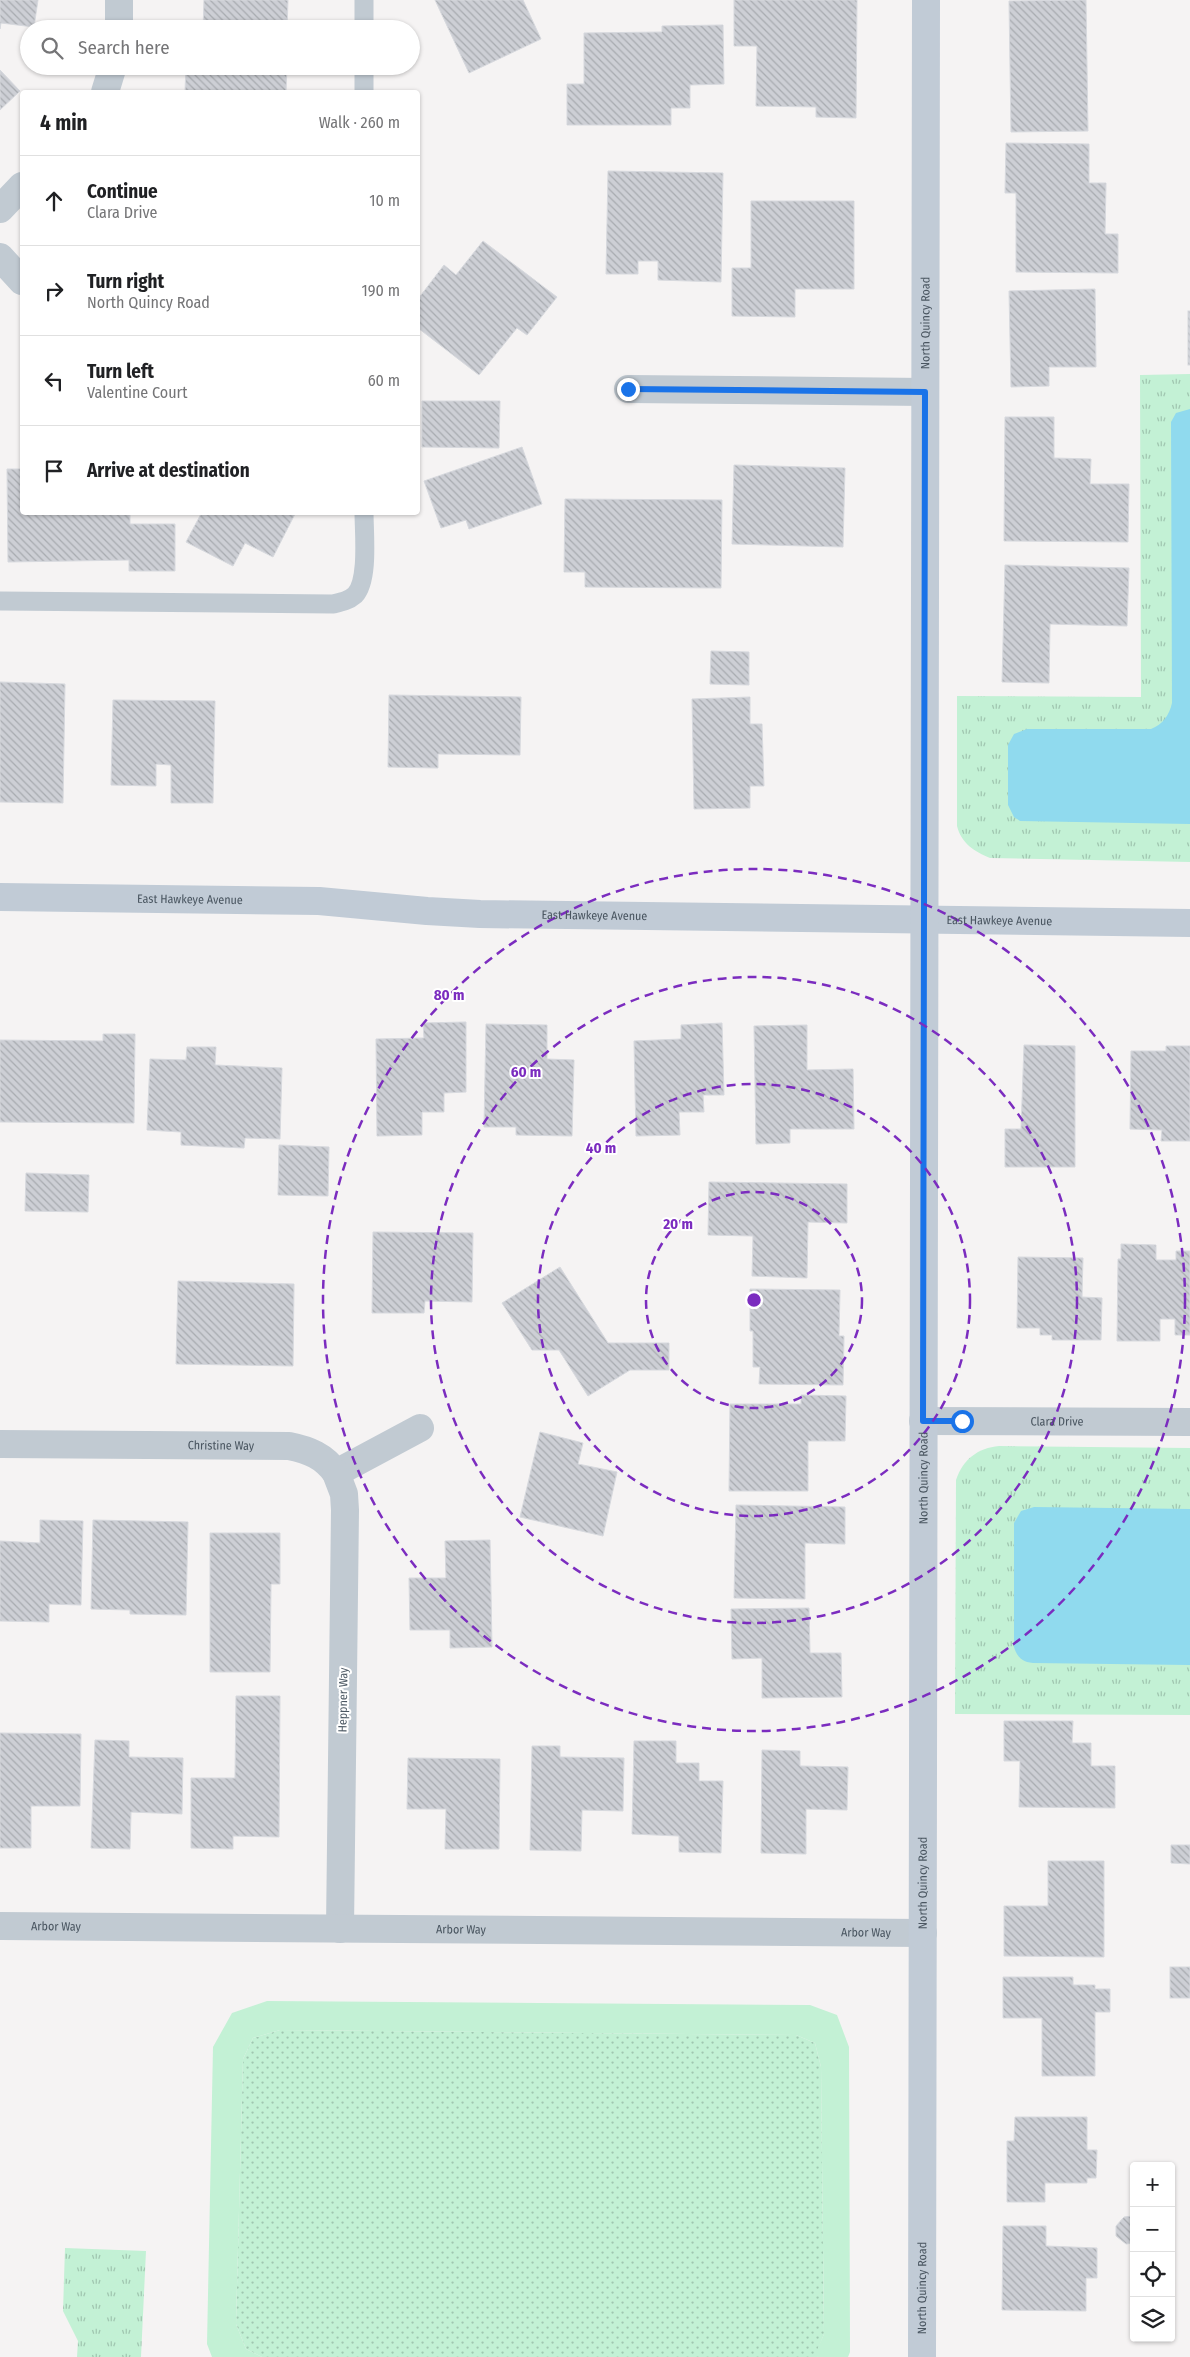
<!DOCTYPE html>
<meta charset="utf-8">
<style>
body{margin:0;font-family:"Fira Sans Condensed",sans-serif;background:#f2f2f2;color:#202124}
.controls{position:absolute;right:15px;bottom:15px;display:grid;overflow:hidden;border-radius:5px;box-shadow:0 1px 4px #0004}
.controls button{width:45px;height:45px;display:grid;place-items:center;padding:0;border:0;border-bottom:1px solid #e0e0e0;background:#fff;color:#202124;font:25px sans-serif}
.stop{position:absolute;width:15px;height:15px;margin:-11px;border:4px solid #1a73e8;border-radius:50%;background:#fff}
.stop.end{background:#1a73e8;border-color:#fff;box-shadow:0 1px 5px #0008}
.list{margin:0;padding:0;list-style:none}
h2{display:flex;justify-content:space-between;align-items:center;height:65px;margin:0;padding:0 20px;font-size:21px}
h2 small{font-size:16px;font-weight:400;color:#757577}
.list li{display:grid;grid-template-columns:32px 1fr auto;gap:15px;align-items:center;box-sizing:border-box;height:90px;padding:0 20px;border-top:1px solid #e0e0e0}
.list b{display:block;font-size:19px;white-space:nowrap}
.list p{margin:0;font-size:16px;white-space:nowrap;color:#757577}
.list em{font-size:16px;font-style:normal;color:#757577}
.icon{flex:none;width:28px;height:28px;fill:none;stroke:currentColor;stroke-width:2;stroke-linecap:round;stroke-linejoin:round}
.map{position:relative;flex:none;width:1190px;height:2357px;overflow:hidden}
.search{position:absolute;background:#fff;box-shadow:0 1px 4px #0004;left:20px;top:20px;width:400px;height:55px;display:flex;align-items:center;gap:12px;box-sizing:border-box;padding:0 18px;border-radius:28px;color:#757577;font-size:19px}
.panel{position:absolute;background:#fff;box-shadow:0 1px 4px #0004;left:20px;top:90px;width:400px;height:425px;border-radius:5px}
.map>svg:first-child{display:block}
</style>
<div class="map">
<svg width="1190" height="2357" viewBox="0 0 1190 2357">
<defs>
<pattern id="grass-dots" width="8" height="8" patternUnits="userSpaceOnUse" patternTransform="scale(1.25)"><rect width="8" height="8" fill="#c3f1d5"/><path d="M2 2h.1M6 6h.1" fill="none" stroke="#a0c6b0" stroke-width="1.8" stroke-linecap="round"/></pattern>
<pattern id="park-tufts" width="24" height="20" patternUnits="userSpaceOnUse" patternTransform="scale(1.25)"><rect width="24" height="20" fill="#c3f1d5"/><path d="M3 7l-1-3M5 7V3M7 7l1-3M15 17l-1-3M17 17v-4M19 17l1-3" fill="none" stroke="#a0c6b0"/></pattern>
<pattern id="building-back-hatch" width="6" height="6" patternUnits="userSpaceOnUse" patternTransform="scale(1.25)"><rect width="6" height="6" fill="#cdcfd5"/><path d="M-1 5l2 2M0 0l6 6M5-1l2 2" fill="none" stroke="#a8abb0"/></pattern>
</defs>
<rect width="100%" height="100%" fill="#f5f3f3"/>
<!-- grass -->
<path fill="url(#grass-dots)" d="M280 2030 796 2035 815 2043 821 2067 824 2334 815 2357H262L246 2349 236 2324 243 2059 253 2038Z"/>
<!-- park -->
<g fill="url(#park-tufts)">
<path d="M1190 374V862L990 858C975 852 961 843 957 826V696L1141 697 1140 375Z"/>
<path d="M999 1446 1190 1448V1715L955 1714 956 1480C963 1459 978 1448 999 1446Z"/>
<path d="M65 2248 146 2251 141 2357H77L78 2341 63 2311Z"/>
</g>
<!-- pitch -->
<path fill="#c3f1d5" d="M267 2001 810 2005 837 2015 849 2047 850 2352 848 2357H814L824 2334 821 2067 815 2043 796 2035 280 2030 253 2038 243 2059 236 2324 246 2349 262 2357H212L207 2344 213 2047 232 2013Z"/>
<!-- water -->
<g fill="#90daee">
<path d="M1190 409V824L1020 821 1014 817 1008 805V745L1014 734 1027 729H1151C1163 724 1169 716 1172 703L1171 422 1176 413Z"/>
<path d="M1034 1507 1190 1509V1665L1033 1663C1022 1662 1017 1657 1014 1647V1523L1021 1511Z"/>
</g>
<!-- building -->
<g fill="url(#building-back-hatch)" stroke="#d7d9de">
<path d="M0 0H38L34 27 1 23 0 29Z"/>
<path d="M204 0H288L287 29H203Z"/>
<path d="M435 0H523L541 39 469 73Z"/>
<path d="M734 0H857L856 118 816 117V107L756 106 757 46H734Z"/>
<path d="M1086 0 1088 131 1011 132 1009 1Z"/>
<path d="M723 25 724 84 690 85V108H671V125H567V84H584V33L662 32V26Z"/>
<path d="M186 66H287L286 92H185Z"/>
<path d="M0 70 20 91 0 110Z"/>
<path d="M1006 143 1089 144V183H1106L1105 234H1118V273L1016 272V193H1005Z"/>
<path d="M608 171 723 173 721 282 658 280V261H638V274H606Z"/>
<path d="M751 201H854V289H795V317L732 316V268H751Z"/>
<path d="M483 241 557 297 527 335 517 328 479 375 418 328V299L444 265 456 275Z"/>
<path d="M1095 289 1096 367H1049V386L1011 387 1009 291Z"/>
<rect x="1188" y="311" width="2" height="54"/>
<path d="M422 401H500L499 448 422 447Z"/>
<path d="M1005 417H1054V458L1091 459 1090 484H1129L1128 542 1004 541Z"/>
<path d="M522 447 542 504 469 529 466 520 441 528 424 481Z"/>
<path d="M734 465 845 468 843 547 732 544Z"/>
<path d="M7 469H22V512H130V524H175V571H129V560L8 562Z"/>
<path d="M565 499 722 500 721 588 585 587V572H564Z"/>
<path d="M202 512H296L273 557 245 543 233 566 186 542Z"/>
<path d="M1005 565 1129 568 1127 626 1050 624 1049 683 1002 682Z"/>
<path d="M711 651 749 652V685L710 684Z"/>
<path d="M0 682 65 684 63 803 0 802Z"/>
<path d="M389 695 521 697 520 755 438 754V768L388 767Z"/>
<path d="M750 697V724H762L764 786H750V808L694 809 692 699Z"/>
<path d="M113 700 215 701 213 803H171V765L156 764V786L111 785Z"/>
<path d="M466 1022V1092L444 1093V1112H422V1135L377 1136 376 1039 424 1038 423 1023Z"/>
<path d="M722 1023 724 1095H703L704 1112H679L680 1135 636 1136 634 1041 681 1039V1025Z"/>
<path d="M486 1024 547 1025V1059L574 1060 572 1136 516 1135V1127H484Z"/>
<path d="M807 1025V1070L853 1069 854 1129H790V1143L756 1144 754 1026Z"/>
<path d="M103 1034H135L134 1123 0 1122V1040L103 1041Z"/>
<path d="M1024 1045 1075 1046V1167H1005V1129H1021Z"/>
<path d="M1166 1046H1190V1141H1161L1162 1130 1130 1129 1131 1051H1166Z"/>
<path d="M187 1047H216L215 1065 282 1068 280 1139 245 1138 244 1148 181 1145V1132L147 1130 150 1059 186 1060Z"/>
<path d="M279 1145 329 1147 328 1196 278 1195Z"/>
<path d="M26 1173 89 1175 88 1212 25 1211Z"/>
<path d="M709 1182 847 1184V1223L808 1222 807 1278 752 1276 753 1236 708 1235Z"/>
<path d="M373 1232 473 1233 472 1302 425 1301 424 1313H372Z"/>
<path d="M1121 1244 1156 1245V1260H1176V1251H1190V1335H1175V1319H1160V1341H1117L1118 1259H1121Z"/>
<path d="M1018 1257 1083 1258 1082 1297 1102 1298 1101 1340H1052V1335H1040V1328H1017Z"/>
<path d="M560 1267 608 1343H669V1370H630L588 1396 559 1350H532L502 1303Z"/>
<path d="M178 1281 294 1284 293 1366 176 1364Z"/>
<path d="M750 1289 840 1290 839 1336H844L843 1385 759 1384 760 1367H753V1331H750Z"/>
<path d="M801 1395 846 1396 845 1441H808V1491H729L730 1404H801Z"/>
<path d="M540 1432 583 1443 578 1464 617 1472 603 1536 520 1517Z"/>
<path d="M736 1505 845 1507V1544L805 1543V1599L734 1598Z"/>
<path d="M40 1520 83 1521 81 1605 49 1604V1622L0 1621V1541L40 1543Z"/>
<path d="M93 1520 188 1522 186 1615 130 1614V1610L91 1609Z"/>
<path d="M210 1533H280V1584H271L270 1672H210Z"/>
<path d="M490 1540 492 1647 450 1648V1630H410L409 1578H446L445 1541Z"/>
<path d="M809 1608 810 1653H841L842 1697 762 1698V1658L732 1659 731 1609Z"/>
<path d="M236 1696H280L279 1837 233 1836V1849L191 1848V1778H235Z"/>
<path d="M1004 1721H1073L1072 1743H1091V1766H1115V1808L1019 1807 1020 1761H1004Z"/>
<path d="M0 1733 81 1734 80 1806H31V1848H0Z"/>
<path d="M95 1740 129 1741V1757L183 1758 182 1814 131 1812 130 1849 91 1848Z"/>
<path d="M634 1741H676V1763H699V1781H723L721 1853 679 1852V1836L632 1834Z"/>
<path d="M532 1746H560V1757L624 1758 623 1811 582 1810 581 1851 530 1850Z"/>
<path d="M762 1750 800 1751V1766L848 1767 847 1810 806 1809V1854L761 1853Z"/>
<path d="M408 1758 500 1759 499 1849H445L446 1809H407Z"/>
<path d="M1171 1845H1190V1864L1171 1863Z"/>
<path d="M1048 1861H1104V1957L1004 1956V1906H1048Z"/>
<rect x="1170" y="1967" width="20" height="31"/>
<path d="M1003 1977H1073V1985H1095V1989H1110V2012H1095V2076H1042V2018H1003Z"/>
<path d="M1015 2117H1087V2150H1097L1096 2178H1087V2183H1045V2202H1007V2141H1014Z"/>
<path d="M1133 2216 1134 2243 1126 2244 1116 2236V2226L1124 2217Z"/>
<path d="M1003 2226H1046V2246L1097 2248V2278H1086V2311L1002 2310Z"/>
</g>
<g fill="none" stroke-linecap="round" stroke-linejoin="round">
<!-- lane -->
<g stroke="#c1cad2" stroke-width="19">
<path d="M364 29V0"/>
<path d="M364 92V66"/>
<path d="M0 601 333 604C342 602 348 601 355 595 369 580 364 533 364 512"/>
</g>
<!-- street -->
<g stroke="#c1cad2" stroke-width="28">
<path d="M119 29V0"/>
<path d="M105 92 113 66"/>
<path d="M0 209 22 186"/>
<path d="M0 257 22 281"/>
<path d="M628 389 925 392"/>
<path id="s1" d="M923 1421 1190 1422"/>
<path id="s2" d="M0 1444 289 1446C309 1450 324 1456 336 1473L420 1428"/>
<path d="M336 1473 344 1494 345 1510 340 1929"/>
<path id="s3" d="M0 1926 923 1933"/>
</g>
<!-- secondary -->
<g stroke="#c1cbd6" stroke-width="28">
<path id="s4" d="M0 897 319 901 427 911 480 914 1190 923"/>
<path id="s5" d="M922 2357 926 0"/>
</g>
</g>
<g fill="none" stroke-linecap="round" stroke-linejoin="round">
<!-- route -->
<path stroke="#1a73e8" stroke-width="6" d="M628 389 925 392 923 1421H962"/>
</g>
<!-- distance rings -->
<g fill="none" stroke="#7b2cbf" stroke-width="2.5" stroke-dasharray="9 6">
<circle cx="754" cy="1300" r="108"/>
<circle cx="754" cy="1300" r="216"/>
<circle cx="754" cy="1300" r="323"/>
<circle cx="754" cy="1300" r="431"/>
</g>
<g text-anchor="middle" stroke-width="4" stroke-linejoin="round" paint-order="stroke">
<!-- street labels -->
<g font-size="12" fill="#4a5661" stroke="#fff">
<text dy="4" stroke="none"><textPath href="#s5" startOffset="2034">North Quincy Road</textPath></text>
<text dy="4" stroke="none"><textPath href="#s4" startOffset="190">East Hawkeye Avenue</textPath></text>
<text dy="4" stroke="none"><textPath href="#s4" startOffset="595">East Hawkeye Avenue</textPath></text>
<text dy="4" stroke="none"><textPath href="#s4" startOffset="1000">East Hawkeye Avenue</textPath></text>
<text dy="4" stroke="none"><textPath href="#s1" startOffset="134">Clara Drive</textPath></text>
<text dy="4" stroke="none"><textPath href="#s2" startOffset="221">Christine Way</textPath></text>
<text dy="4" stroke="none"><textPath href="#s5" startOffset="879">North Quincy Road</textPath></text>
<text transform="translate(343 1700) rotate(-89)" y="4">Heppner Way</text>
<text dy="4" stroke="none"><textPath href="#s5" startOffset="474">North Quincy Road</textPath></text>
<text dy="4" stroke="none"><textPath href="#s3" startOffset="56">Arbor Way</textPath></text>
<text dy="4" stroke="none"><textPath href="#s3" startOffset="461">Arbor Way</textPath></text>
<text dy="4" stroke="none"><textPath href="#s3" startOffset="866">Arbor Way</textPath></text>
<text dy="4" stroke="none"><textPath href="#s5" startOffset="69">North Quincy Road</textPath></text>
</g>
</g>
<circle cx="754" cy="1300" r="8" fill="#7b2cbf" stroke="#fff" stroke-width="2.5"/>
<g font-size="15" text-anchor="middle" font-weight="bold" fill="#7b2cbf" stroke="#fff" stroke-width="4" stroke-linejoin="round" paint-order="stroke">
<text x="449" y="1000">80 m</text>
<text x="526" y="1077">60 m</text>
<text x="601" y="1153">40 m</text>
<text x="678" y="1229">20 m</text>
</g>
</svg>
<div class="controls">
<button>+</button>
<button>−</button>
<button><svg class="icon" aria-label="locate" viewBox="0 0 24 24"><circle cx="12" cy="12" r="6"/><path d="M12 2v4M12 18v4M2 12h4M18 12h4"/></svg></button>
<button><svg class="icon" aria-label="layers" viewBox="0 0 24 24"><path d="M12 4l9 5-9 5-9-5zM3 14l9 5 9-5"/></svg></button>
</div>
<div class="stop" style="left:962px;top:1421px"></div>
<div class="stop end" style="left:628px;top:389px"></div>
<div class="search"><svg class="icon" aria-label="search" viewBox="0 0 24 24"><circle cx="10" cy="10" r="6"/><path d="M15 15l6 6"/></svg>Search here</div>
<section class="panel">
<h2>4 min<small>Walk · 260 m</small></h2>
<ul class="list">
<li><svg class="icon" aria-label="ahead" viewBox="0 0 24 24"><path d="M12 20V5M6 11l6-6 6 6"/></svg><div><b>Continue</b><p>Clara Drive</p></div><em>10 m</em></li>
<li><svg class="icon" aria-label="right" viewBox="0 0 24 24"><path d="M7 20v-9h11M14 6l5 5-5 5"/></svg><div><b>Turn right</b><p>North Quincy Road</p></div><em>190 m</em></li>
<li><svg class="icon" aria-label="left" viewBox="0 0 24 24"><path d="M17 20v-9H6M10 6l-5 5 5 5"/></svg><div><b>Turn left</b><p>Valentine Court</p></div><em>60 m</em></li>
<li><svg class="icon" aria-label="arrive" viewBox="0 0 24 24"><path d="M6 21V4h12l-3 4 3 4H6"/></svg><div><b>Arrive at destination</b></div></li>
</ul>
</section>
</div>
